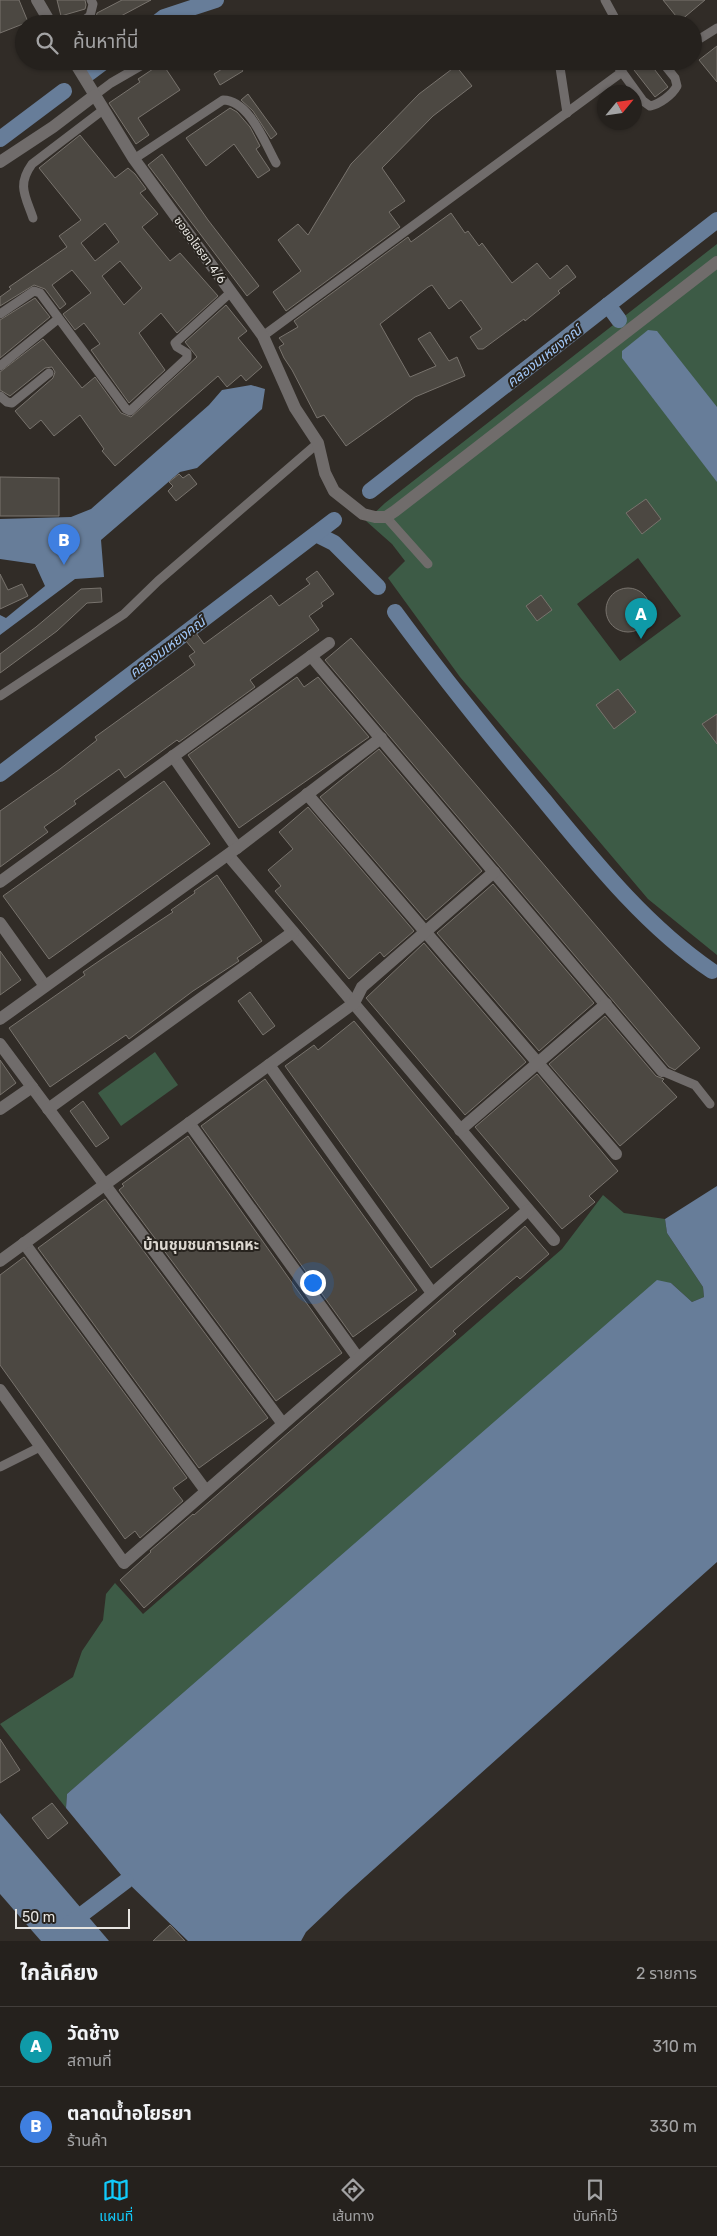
<!DOCTYPE html>
<html lang="th">
<meta charset="utf-8">
<style>
body{margin:0;font-family:Rubik,"Noto Sans Thai",sans-serif;background:#2d2926;color:#f1f3f6}
.compass{position:absolute;left:597px;top:85px;width:45px;height:45px;border-radius:50%;background:#25211d;box-shadow:0 1px 4px #0004;rotate:61deg}
.scale{position:absolute;left:15px;bottom:12px;width:115px;box-sizing:border-box;padding-left:5px;border:2px solid #e7e5e1;border-top:0;font-size:14px;line-height:18px;white-space:nowrap;color:#e7e5e1;-webkit-text-stroke:4px #27231e;paint-order:stroke}
.you{position:absolute;left:312px;top:1282px;width:18px;height:18px;margin:-12px;border:4px solid #fff;border-radius:50%;background:#1a73e8;box-shadow:0 0 0 8px #1a73e833}
.badge{display:grid;place-items:center;width:32px;height:32px;border-radius:50%;background:#12cafb;color:#fff;font-size:16px;font-weight:700}
.pin{position:absolute;translate:-50% -41px;filter:drop-shadow(0 1px 2px #0008)}
.pin::after{content:'';position:absolute;top:26px;width:18px;height:15px;background:inherit;clip-path:polygon(0 0,100% 0,50% 100%)}
.list{margin:0;padding:0;list-style:none}
h2{display:flex;justify-content:space-between;align-items:center;height:65px;margin:0;padding:0 20px;font-size:21px}
h2 small{font-size:16px;font-weight:400;color:#a3a3a4}
.list li{display:grid;grid-template-columns:32px 1fr auto;gap:15px;align-items:center;box-sizing:border-box;height:80px;padding:0 20px;border-top:1px solid #423e3b}
.list b{display:block;font-size:19px;white-space:nowrap}
.list p{margin:0;font-size:16px;white-space:nowrap;color:#a3a3a4}
.list em{font-size:16px;font-style:normal;color:#a3a3a4}
.icon{flex:none;width:28px;height:28px;fill:none;stroke:currentColor;stroke-width:2;stroke-linecap:round;stroke-linejoin:round}
.map{position:relative;flex:none;width:717px;height:1941px;overflow:hidden}
.search{position:absolute;background:#25211d;box-shadow:0 1px 4px #0004;left:15px;right:15px;top:15px;height:55px;display:flex;align-items:center;gap:12px;box-sizing:border-box;padding:0 18px;border-radius:28px;color:#a3a3a4;font-size:19px}
.sheet{height:225px;background:#25211d}
nav{display:flex;justify-content:space-around;align-items:center;box-sizing:border-box;height:70px;border-top:1px solid #423e3b;background:#25211d;font-size:14px;color:#a3a3a4}
nav a{display:grid;justify-items:center;gap:2px}
nav .on{color:#12cafb}
.map>svg:first-child{display:block}
</style>
<div class="map">
<svg width="717" height="1941" viewBox="0 0 717 1941">
<rect width="100%" height="100%" fill="#312c27"/>
<!-- green -->
<g fill="#3d5b46" fill-rule="evenodd">
<path d="M717 244V955L648 899 460 677 388 578 405 561 392 544 366 521 385 503ZM638 558 681 616 620 661 577 604Z"/>
<path d="M155 1052 178 1085 121 1126 98 1093Z"/>
<path d="M603 1195 624 1213 665 1219 667 1233 703 1287 704 1297 692 1302 671 1283 67 1794 66 1808 0 1724 73 1677 82 1651 103 1620 106 1594 115 1583 143 1614 562 1249Z"/>
</g>
<!-- water -->
<g fill="#677d99">
<path d="M648 330 657 331 717 407V482L622 358V351Z"/>
<path d="M251 385 265 389 262 409 197 468 180 472 101 540 104 577 75 579 0 635V615L6 618 45 586 35 564 0 559V519L71 517 91 509 209 405 222 390Z"/>
<path d="M717 1186V1562L346 1894 306 1932 301 1941H188L126 1881 66 1808 67 1794 657 1280 671 1283 692 1302 704 1297 703 1287 667 1233 665 1219Z"/>
<path d="M0 1813 109 1941H41L0 1894Z"/>
</g>
<g fill="none" stroke-linecap="round" stroke-linejoin="round">
<!-- canal -->
<g stroke="#677d99" stroke-width="16">
<path d="M155 24 164 17 216 0"/>
<path d="M89 73 105 61"/>
<path d="M0 139 64 91"/>
<path d="M608 305 619 320"/>
<path d="M370 491 717 220"/>
<path d="M316 534 334 543 378 587"/>
<path d="M395 612C442 676 492 738 543 799 594 861 646 926 712 971"/>
<path d="M0 774 334 520"/>
<path d="M68 1925 126 1881"/>
</g>
</g>
<!-- building -->
<g fill="#4c4842" stroke="#78736d" fill-rule="evenodd">
<path d="M0 0H19L28 22 0 33Z"/>
<path d="M57 0H85L86 5 85 9 61 16Z"/>
<path d="M122 0H151L106 24H98L96 18 97 13Z"/>
<path d="M663 0H705L680 21Z"/>
<path d="M717 46V82L699 60Z"/>
<path d="M235 61 243 71 220 85 214 74Z"/>
<path d="M627 61H648L668 87 655 97Z"/>
<path d="M162 63 180 90 138 118 149 135 136 144 109 103 140 82 138 79Z"/>
<path d="M456 66 472 86 433 116 382 168 405 201 389 212 400 227 286 311 273 292 301 271 278 240 298 224 308 235 351 164 419 94Z"/>
<path d="M248 94 277 134 271 139 253 111 241 100Z"/>
<path d="M230 108 237 112 250 127 260 146 256 149 270 170 258 178 234 144 206 166 186 138Z"/>
<path d="M80 135 115 178 128 168 135 174 146 189 140 193 158 214 142 227 170 261 180 253 218 296 177 333 161 313 139 333 165 370 129 403 91 350 100 344 84 323 75 330 63 314 91 293 72 270 52 285 66 304 60 309 45 289 34 285 0 306V297L11 289 9 287 67 247 59 236 81 220 39 168ZM105 223 119 242 95 261 81 243ZM120 261 142 288 124 305 102 276Z"/>
<path d="M162 154 208 220 259 286 247 296 148 165Z"/>
<path d="M451 213 465 233 468 231 479 246 482 243 512 283 537 263 550 279 567 265 576 277 558 291 560 293 525 321 524 319 483 349H478L470 337 482 329 461 300 449 309 432 285 428 287 380 324 410 377 436 366 418 339 430 332 449 361 457 357 465 376 415 397 346 446 324 415 317 418 292 370 284 358 279 347 284 344 279 338 298 327 294 321 408 237 411 242Z"/>
<path d="M35 298 50 317 0 358V320Z"/>
<path d="M226 305 247 331 238 338 262 367 246 381 241 375 227 387 218 376 115 466 102 451 104 449 80 415 54 436 41 420 30 429 15 411 53 378 55 372 52 367 45 368 10 396 0 390V372L43 339 82 388 95 377 121 413 131 417 197 357 185 342Z"/>
<path d="M179 474 183 478 189 474 197 484 176 501 168 491 173 486 169 482Z"/>
<path d="M0 477 59 478V516H0Z"/>
<path d="M646 499 661 519 642 534 626 513Z"/>
<path d="M317 571 334 594 321 603 323 606 309 616 319 630 250 680 255 687 179 742 177 740 125 778 119 769 74 801 76 804 44 827 48 832 0 867V811L60 769 97 740 95 737 195 665 189 656 195 652 186 641 196 633 204 644 271 595 279 606 310 584 306 579Z"/>
<path d="M0 574 8 590 22 584 28 596 0 609Z"/>
<path d="M101 588 102 602 87 603 57 631 0 673V654L36 627 81 589Z"/>
<circle cx="628" cy="610" r="22"/>
<path d="M541 595 552 610 537 621 526 606Z"/>
<path d="M351 638 700 1048 675 1070 669 1067 325 660Z"/>
<path d="M297 677 304 687 318 677 369 737 239 828 188 755Z"/>
<path d="M618 689 636 712 614 729 596 705Z"/>
<path d="M717 714V744L702 724Z"/>
<path d="M379 749 482 871 426 920 320 797Z"/>
<path d="M164 781 210 844 49 959 3 896Z"/>
<path d="M308 807 414 931 384 957 380 952 349 979 275 891 281 886 268 870 293 849 279 832Z"/>
<path d="M217 875 262 941 237 958 239 961 193 991 129 1039 126 1035 50 1087 9 1028 85 975 83 972 105 957 173 912 171 910 195 893 194 891Z"/>
<path d="M493 884 594 1003 539 1051 437 933Z"/>
<path d="M424 943 526 1062 465 1115 366 998Z"/>
<path d="M0 951 21 980 0 995Z"/>
<path d="M250 992 275 1026 263 1035 238 1001Z"/>
<path d="M605 1016 656 1076 664 1079 662 1081 677 1097 620 1146 549 1064Z"/>
<path d="M354 1021 509 1208 431 1268 285 1066 314 1045 318 1050Z"/>
<path d="M0 1060 16 1083 0 1095Z"/>
<path d="M537 1074 618 1171 589 1196 595 1202 562 1229 475 1127Z"/>
<path d="M265 1079 417 1290 353 1337 201 1126Z"/>
<path d="M83 1101 109 1138 96 1147 70 1111Z"/>
<path d="M188 1136 342 1353 276 1401 119 1190 124 1186 122 1184Z"/>
<path d="M105 1199 268 1418 199 1468 38 1248Z"/>
<path d="M525 1226 549 1254 520 1279 517 1276 453 1331 456 1334 144 1608 120 1580 151 1552 150 1551 193 1514 194 1515Z"/>
<path d="M24 1257 187 1478 173 1488 183 1501 140 1538 135 1531 125 1539 0 1365V1275Z"/>
<path d="M0 1739 20 1770 0 1783Z"/>
<path d="M52 1803 68 1823 48 1839 32 1818Z"/>
<path d="M170 1925 185 1941H153Z"/>
</g>
<g fill="none" stroke-linecap="round" stroke-linejoin="round">
<!-- service -->
<g stroke="#706c6b" stroke-width="9">
<path d="M605 0 618 24"/>
<path d="M79 24 90 16 93 4 91 0"/>
<path d="M693 43 717 28"/>
<path d="M559 61 567 113"/>
<path d="M614 61 622 72"/>
<path d="M95 95 111 83 149 61"/>
<path d="M134 159 223 100C249 100 265 143 276 163"/>
<path d="M33 218C25 195 17 185 32 164L103 110"/>
<path d="M0 314 34 291 40 293 126 409 130 411 187 358V353L177 347 175 343 231 292"/>
<path d="M263 336 622 72 643 101 650 106C660 104 672 95 677 86L675 78 663 63 666 61"/>
<path d="M0 366 58 319"/>
<path d="M0 396 7 402 12 403 49 373"/>
<path d="M386 517 428 564"/>
<path d="M0 696 124 614 158 581 318 443"/>
<path d="M662 1071 695 1085 710 1104"/>
<path d="M0 1467 40 1447"/>
</g>
<!-- minor -->
<g stroke="#706c6b" stroke-width="12">
<path d="M37 0 51 24"/>
<path d="M74 61 134 159 263 336 295 408 318 443 325 473 334 491 363 514 375 517H386L395 511 717 262"/>
<path d="M0 162 53 127 95 95"/>
<path d="M311 656 662 1071"/>
<path d="M173 756 237 848"/>
<path d="M307 794 616 1154"/>
<path d="M228 855 554 1240"/>
<path d="M0 882 329 643"/>
<path d="M0 923 45 986"/>
<path d="M0 1019 237 848 381 738"/>
<path d="M0 1044 283 1424"/>
<path d="M269 1065 432 1293"/>
<path d="M0 1109 32 1087"/>
<path d="M48 1109 293 932"/>
<path d="M189 1123 358 1358"/>
<path d="M460 1130 606 1004"/>
<path d="M24 1243 206 1491"/>
<path d="M0 1261 354 1003 362 987 494 872"/>
<path d="M0 1390 124 1563 528 1210"/>
</g>
</g>
<g text-anchor="middle" stroke-width="4" stroke-linejoin="round" paint-order="stroke">
<!-- street labels -->
<g font-size="12" fill="#e7e5e1" stroke="#27231e">
<text transform="translate(200 250) rotate(54)" y="4">ซอยอโยธยา 4/6</text>
</g>
<!-- water labels -->
<g font-size="14" font-style="italic" fill="#a1c7f8" stroke="#27231e">
<text transform="translate(544 356) rotate(-38)" y="5">คลองมเหยงคณ์</text>
<text transform="translate(167 647) rotate(-37)" y="5">คลองมเหยงคณ์</text>
</g>
<!-- quarter labels -->
<g font-size="15" font-weight="bold" fill="#dcd7d0" stroke="#27231e">
<text x="201" y="1250">บ้านชุมชนการเคหะ</text>
</g>
</g>
</svg>
<svg class="compass" viewBox="-18 -18 36 36"><path d="M0-13l5 13h-10z" fill="#e53935"/><path d="M0 13l5-13h-10z" fill="#a3a3a4"/></svg>
<div class="scale">50 m</div>
<div class="you"></div>
<div class="pin badge" style="left:641px;top:639px;background:#0f9aa8">A</div>
<div class="pin badge" style="left:64px;top:565px;background:#3f7fe0">B</div>
<div class="search"><svg class="icon" aria-label="search" viewBox="0 0 24 24"><circle cx="10" cy="10" r="6"/><path d="M15 15l6 6"/></svg>ค้นหาที่นี่</div>
</div>
<section class="sheet">
<h2>ใกล้เคียง<small>2 รายการ</small></h2>
<ul class="list">
<li><span class="badge" style="background:#0f9aa8">A</span><div><b>วัดช้าง</b><p>สถานที่</p></div><em>310 m</em></li>
<li><span class="badge" style="background:#3f7fe0">B</span><div><b>ตลาดน้ำอโยธยา</b><p>ร้านค้า</p></div><em>330 m</em></li>
</ul>
</section>
<nav>
<a class="on"><svg class="icon" aria-label="map" viewBox="0 0 24 24"><path d="M3 6l6-2 6 2 6-2v14l-6 2-6-2-6 2zM9 4v14M15 6v14"/></svg>แผนที่</a>
<a><svg class="icon" aria-label="directions" viewBox="0 0 24 24"><path d="M12 3l9 9-9 9-9-9zM9 14v-3h6M13 9l2 2-2 2"/></svg>เส้นทาง</a>
<a><svg class="icon" aria-label="saved" viewBox="0 0 24 24"><path d="M7 4h10v16l-5-4-5 4z"/></svg>บันทึกไว้</a>
</nav>
